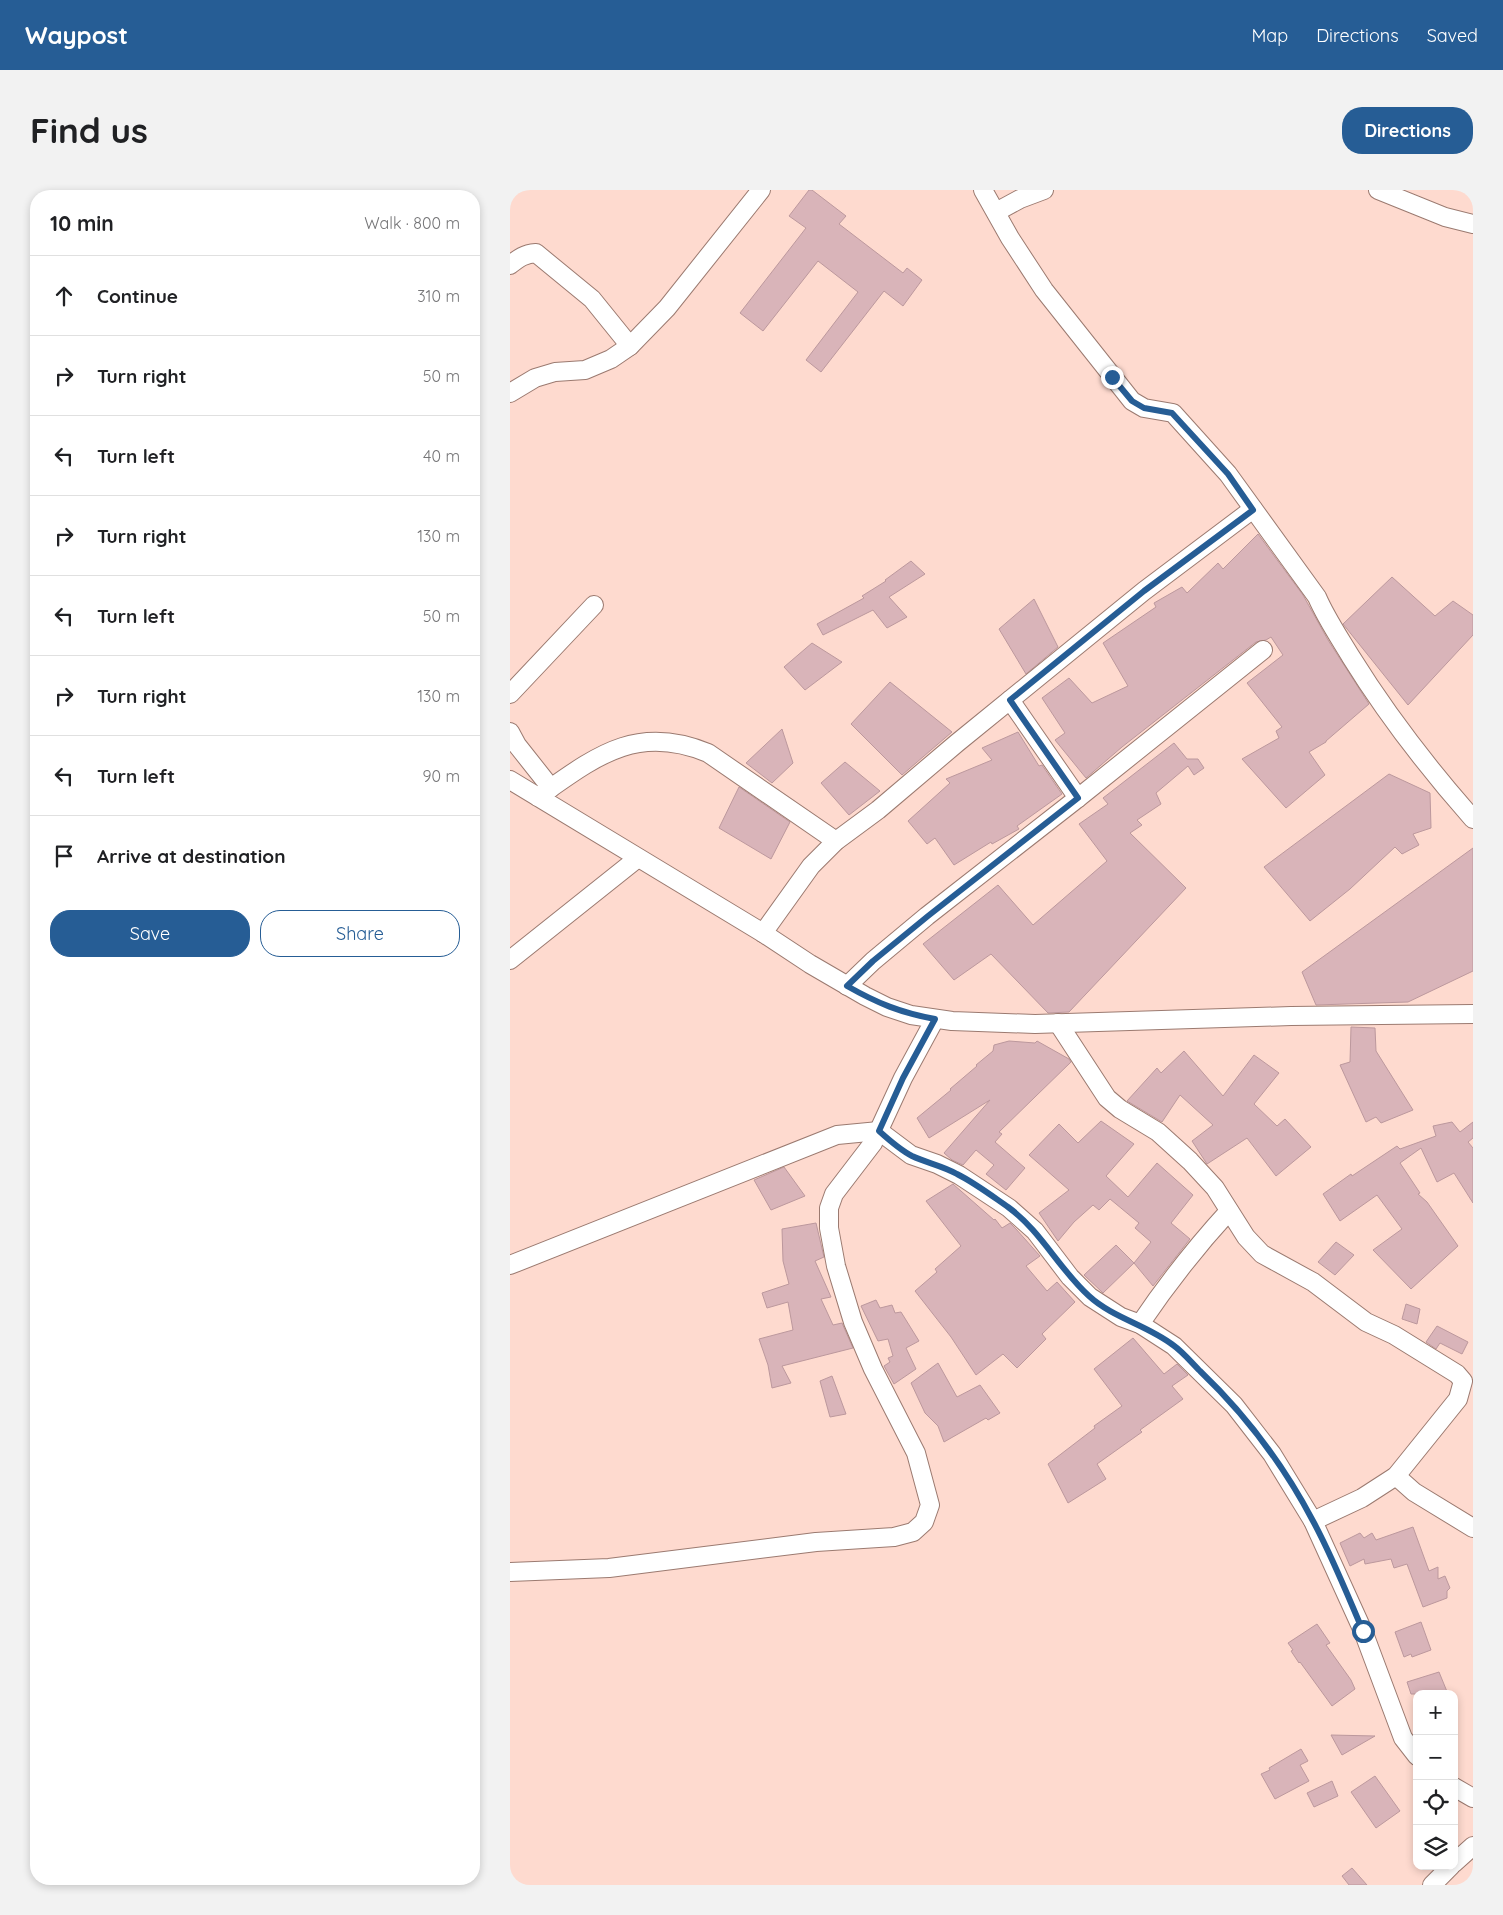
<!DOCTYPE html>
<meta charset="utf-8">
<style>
body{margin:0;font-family:Quicksand,sans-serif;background:#f2f2f2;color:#202124}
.controls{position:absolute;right:15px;bottom:15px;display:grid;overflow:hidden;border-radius:10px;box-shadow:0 2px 8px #0003}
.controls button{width:45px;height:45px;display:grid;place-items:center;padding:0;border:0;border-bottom:1px solid #e0e0e0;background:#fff;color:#202124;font:25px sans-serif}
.stop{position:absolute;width:15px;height:15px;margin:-11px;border:4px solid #265d95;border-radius:50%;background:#fff}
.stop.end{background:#265d95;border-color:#fff;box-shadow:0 1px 5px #0008}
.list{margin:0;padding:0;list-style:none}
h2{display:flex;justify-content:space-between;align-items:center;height:65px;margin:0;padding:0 20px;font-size:21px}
h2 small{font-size:16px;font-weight:400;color:#757577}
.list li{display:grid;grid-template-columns:32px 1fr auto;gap:15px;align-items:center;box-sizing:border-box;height:80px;padding:0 20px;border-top:1px solid #e0e0e0}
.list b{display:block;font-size:19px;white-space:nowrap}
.list em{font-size:16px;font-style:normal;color:#757577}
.actions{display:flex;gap:10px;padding:15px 20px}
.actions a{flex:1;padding:11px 0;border:1px solid #265d95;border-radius:20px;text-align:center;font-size:18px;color:#265d95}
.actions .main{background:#265d95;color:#fff}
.icon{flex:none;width:28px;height:28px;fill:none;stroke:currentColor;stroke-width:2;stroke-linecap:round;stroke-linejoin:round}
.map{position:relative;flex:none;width:963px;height:1695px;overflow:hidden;border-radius:20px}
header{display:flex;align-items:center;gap:30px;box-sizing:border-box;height:70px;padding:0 25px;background:#265d95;color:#fff}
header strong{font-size:24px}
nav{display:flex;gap:28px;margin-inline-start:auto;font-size:18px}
.intro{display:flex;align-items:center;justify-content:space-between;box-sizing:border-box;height:120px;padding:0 30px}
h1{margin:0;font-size:35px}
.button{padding:12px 22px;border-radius:20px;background:#265d95;color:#fff;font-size:18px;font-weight:700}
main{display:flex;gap:30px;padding:0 30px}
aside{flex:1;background:#fff;border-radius:20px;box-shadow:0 2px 8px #0003}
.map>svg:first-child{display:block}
</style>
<header>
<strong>Waypost</strong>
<nav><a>Map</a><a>Directions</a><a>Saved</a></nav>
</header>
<div class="intro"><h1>Find us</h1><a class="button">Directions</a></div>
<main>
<aside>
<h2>10 min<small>Walk · 800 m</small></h2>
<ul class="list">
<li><svg class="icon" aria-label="ahead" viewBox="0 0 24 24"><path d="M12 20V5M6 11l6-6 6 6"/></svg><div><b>Continue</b></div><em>310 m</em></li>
<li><svg class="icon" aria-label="right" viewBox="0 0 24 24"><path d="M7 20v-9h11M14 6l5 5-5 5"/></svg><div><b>Turn right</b></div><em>50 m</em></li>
<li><svg class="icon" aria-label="left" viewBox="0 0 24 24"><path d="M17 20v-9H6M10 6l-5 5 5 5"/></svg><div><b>Turn left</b></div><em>40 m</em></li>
<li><svg class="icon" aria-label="right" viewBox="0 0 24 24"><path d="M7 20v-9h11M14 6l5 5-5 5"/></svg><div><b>Turn right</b></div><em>130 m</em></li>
<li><svg class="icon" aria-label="left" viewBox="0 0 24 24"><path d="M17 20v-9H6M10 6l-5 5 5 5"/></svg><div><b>Turn left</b></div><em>50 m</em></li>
<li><svg class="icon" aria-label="right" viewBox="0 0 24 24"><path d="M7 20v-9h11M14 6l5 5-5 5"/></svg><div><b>Turn right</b></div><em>130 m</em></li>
<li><svg class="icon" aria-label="left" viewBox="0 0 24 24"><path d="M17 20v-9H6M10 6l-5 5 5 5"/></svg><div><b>Turn left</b></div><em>90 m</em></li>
<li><svg class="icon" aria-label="arrive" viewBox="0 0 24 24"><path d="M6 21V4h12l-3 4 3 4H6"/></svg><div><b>Arrive at destination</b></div></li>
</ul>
<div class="actions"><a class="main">Save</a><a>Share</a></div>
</aside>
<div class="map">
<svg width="963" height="1695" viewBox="0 0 963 1695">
<rect width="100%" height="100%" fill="#fedacf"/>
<!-- building -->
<g fill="#d9b4b9" stroke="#bc989d">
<path d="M299 0H302L336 26 329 34 393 83 397 78 412 90 393 116 374 101 311 182 296 170 348 102 308 71 253 141 230 123 296 38 279 26Z"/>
<path d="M748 344 793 405 818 450 859 514 816 551V552L799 562 815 585 776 618 732 569 769 548 766 541 772 537 737 493 773 465 761 447 756 450 746 452 612 557 576 588 545 550 555 543 532 508 559 488 582 513 618 496 593 453 646 417 644 413 672 397 677 403 708 373 713 379Z"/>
<path d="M401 371 415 384 379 407 397 427 377 438 363 420 313 445 307 434 354 408 352 406 376 391 375 390Z"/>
<path d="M882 387 925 426 943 411 963 425V445L898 515 833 434Z"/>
<path d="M524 409 548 457 516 484 489 439Z"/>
<path d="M302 453 332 472 295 500 274 477Z"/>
<path d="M380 492 442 542 392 585 341 534Z"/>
<path d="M272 539 283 573 262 593 236 573Z"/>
<path d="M508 542 529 576 532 575 552 604 507 636 509 639 482 654 481 652 444 675 425 648 417 654 398 631 440 593 436 589 482 570 472 558Z"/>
<path d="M664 553 677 569H688L694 578 684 585 678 576 646 603 651 614 627 630 632 635 620 643 676 698 559 822 538 823 481 764 444 790 413 754 488 695 523 735 597 671 569 634 598 614 593 608Z"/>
<path d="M335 572 370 601 339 625 311 593Z"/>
<path d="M879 584 920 603 921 638 903 644 909 655 892 664 885 657 840 699 800 731 754 677Z"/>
<path d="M229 597 280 632 261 669 209 638Z"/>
<path d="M963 658V781L898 812 806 815 792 782Z"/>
<path d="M841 837 865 838 866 861 903 920 871 933 866 927 856 932 830 875 840 872Z"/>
<path d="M499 851 525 853 527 851 559 869 561 872 489 942 492 944 485 952 515 978 496 1000 476 984 484 975 466 960 453 975 442 970 434 963 480 910 419 948 407 928 441 900 440 899 467 876 466 875 483 861 484 855Z"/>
<path d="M674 861 713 906 744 865 769 883 744 914 767 936 775 929 801 957 766 986 737 948 697 974 682 951 703 935 670 905 652 932 617 911 647 878 651 883Z"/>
<path d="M591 931 624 954 596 986 618 1007 647 973 683 1005 661 1033 680 1049 643 1096 624 1073 641 1052 625 1038 629 1033 600 1009 589 1020 583 1015 564 1032 548 1051 529 1023 559 1000 519 965 549 934 568 953Z"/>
<path d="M942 932 950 942 963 932V948L958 952 963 958V1013L944 983 927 992 911 958 890 973 910 1003 908 1004 917 1012 948 1056 901 1099 863 1060 892 1039 867 1005 830 1031 813 1004 841 984 842 986 887 956 890 959 926 946 923 936Z"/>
<path d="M274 977 295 1006 261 1020 244 990Z"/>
<path d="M443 994 484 1030 485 1029 492 1038 500 1033 506 1039 530 1066 516 1076 537 1101 547 1092 565 1112 532 1144 536 1149 507 1178 493 1164 466 1185 441 1147 405 1101 427 1082 425 1079 451 1056 416 1011Z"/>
<path d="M306 1033 314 1067 305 1071 321 1107 311 1109 323 1135 332 1133 343 1158 272 1176 281 1193 262 1198 258 1175 249 1149 283 1140 278 1112 257 1118 252 1103 279 1094 273 1071 272 1039Z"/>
<path d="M826 1052 844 1065 825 1085 808 1072Z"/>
<path d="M606 1055 624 1073 593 1103 574 1085Z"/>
<path d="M366 1110 370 1118 382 1115 385 1123 391 1122 409 1151 396 1158 406 1179 384 1194 374 1176 380 1172 378 1168 383 1166 378 1149 368 1151 351 1116Z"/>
<path d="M896 1114 910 1119 907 1134 892 1129Z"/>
<path d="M927 1136 958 1152 952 1164 930 1153 926 1159 916 1152Z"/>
<path d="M623 1148 654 1184 667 1174 678 1185 662 1196 673 1209 630 1240 632 1242 587 1274 596 1289 558 1313 538 1274 585 1238 584 1236 612 1216 584 1179Z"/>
<path d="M428 1173 447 1207 470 1195 490 1223 478 1230 476 1228 434 1252 428 1236 415 1223 401 1193Z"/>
<path d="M322 1186 336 1224 320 1227 310 1191Z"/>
<path d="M903 1337 919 1381 928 1377V1389L935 1386 940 1398 937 1401V1408L913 1417 897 1374 884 1378 881 1369 855 1374 854 1369 840 1376 830 1353 850 1343 854 1348 862 1343 866 1350Z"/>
<path d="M911 1432 921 1460 902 1467 901 1464 894 1467 885 1442Z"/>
<path d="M807 1434 820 1453 816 1455 841 1490 845 1499 822 1516 790 1472 789 1473 781 1461 783 1460 778 1453Z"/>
<path d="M929 1482 938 1504H901L897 1492Z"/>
<path d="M821 1545 865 1546 832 1565Z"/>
<path d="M791 1559 798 1571 790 1575 799 1591 765 1609 751 1584 760 1580 759 1578Z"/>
<path d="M865 1586 890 1621 866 1638 841 1602Z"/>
<path d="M822 1591 828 1606 804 1617 797 1603Z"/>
<path d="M842 1678 857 1695H839L832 1686Z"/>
</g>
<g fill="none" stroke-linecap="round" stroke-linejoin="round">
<!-- minor casing -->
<g stroke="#9b7a70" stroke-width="20">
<g id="minor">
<path d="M473 0 500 48 534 100 622 211 634 218 663 223 718 284 807 407C816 428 829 447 841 467 877 525 918 578 963 629"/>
<path d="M868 0 935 27 963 34"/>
<path d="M486 22 510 9 534 0"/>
<path d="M0 75C9 68 14 64 26 63L82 109 120 156"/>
<path d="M0 203 25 188 45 182 75 180 101 169 120 156 157 118 251 0"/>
<path d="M0 504 84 415"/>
<path d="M500 510 568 608"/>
<path d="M0 542 7 555 41 598"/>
<path d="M0 590 253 743 300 774 355 806 377 817 401 825 442 831 525 834 781 826 963 824"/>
<path d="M28 607C85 567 126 533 198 563L326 651"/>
<path d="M253 743 301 676 326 651 368 620 447 553 634 401 743 319"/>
<path d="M0 770 128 668"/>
<path d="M337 796 363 771 417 726 568 608 753 460"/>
<path d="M548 833 597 908 610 919 648 942 680 971 705 998 736 1047 752 1064 803 1092 856 1132 884 1145 947 1184 953 1191 948 1209 886 1286 852 1308 803 1331"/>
<path d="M0 1075 327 945 369 941 401 965 427 974 449 985 499 1018 525 1041 560 1087 580 1107 611 1127 630 1134 664 1156 724 1215 762 1264 803 1331 853 1441 893 1548 907 1566"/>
<path d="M630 1134C657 1094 686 1057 719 1021"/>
<path d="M886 1286 904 1302 963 1338"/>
<path d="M0 1382 99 1378 306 1352 384 1347 403 1342 414 1332 420 1315 406 1263 363 1179 343 1132 326 1076 319 1038V1018L324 1004 363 953 393 888 425 829"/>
<path d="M944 1597 963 1608"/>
<path d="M944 1673 963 1656"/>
<path d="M922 1695 941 1676"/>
</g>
</g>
<!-- minor -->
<use href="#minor" stroke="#fff" stroke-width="18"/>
</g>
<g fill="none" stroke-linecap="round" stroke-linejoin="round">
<!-- route -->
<path stroke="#265d95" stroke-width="6" d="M602 187 622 211 634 218 662 223 718 284 743 320 634 401 500 510 568 608 418 726 363 771 337 796C367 813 391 823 425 829L393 888 369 941C379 950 390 960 402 966 417 973 433 976 447 984 465 993 482 1006 498 1017 531 1041 549 1079 579 1106 603 1128 637 1135 663 1155 673 1162 681 1172 690 1181 735 1224 774 1276 803 1331 822 1366 837 1404 853 1441"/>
</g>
</svg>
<div class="controls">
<button>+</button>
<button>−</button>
<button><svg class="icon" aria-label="locate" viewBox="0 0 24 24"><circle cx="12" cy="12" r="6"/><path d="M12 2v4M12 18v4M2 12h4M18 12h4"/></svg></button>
<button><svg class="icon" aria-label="layers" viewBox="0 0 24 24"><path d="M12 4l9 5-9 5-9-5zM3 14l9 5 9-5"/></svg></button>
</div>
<div class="stop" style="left:853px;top:1441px"></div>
<div class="stop end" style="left:602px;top:187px"></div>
</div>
</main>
